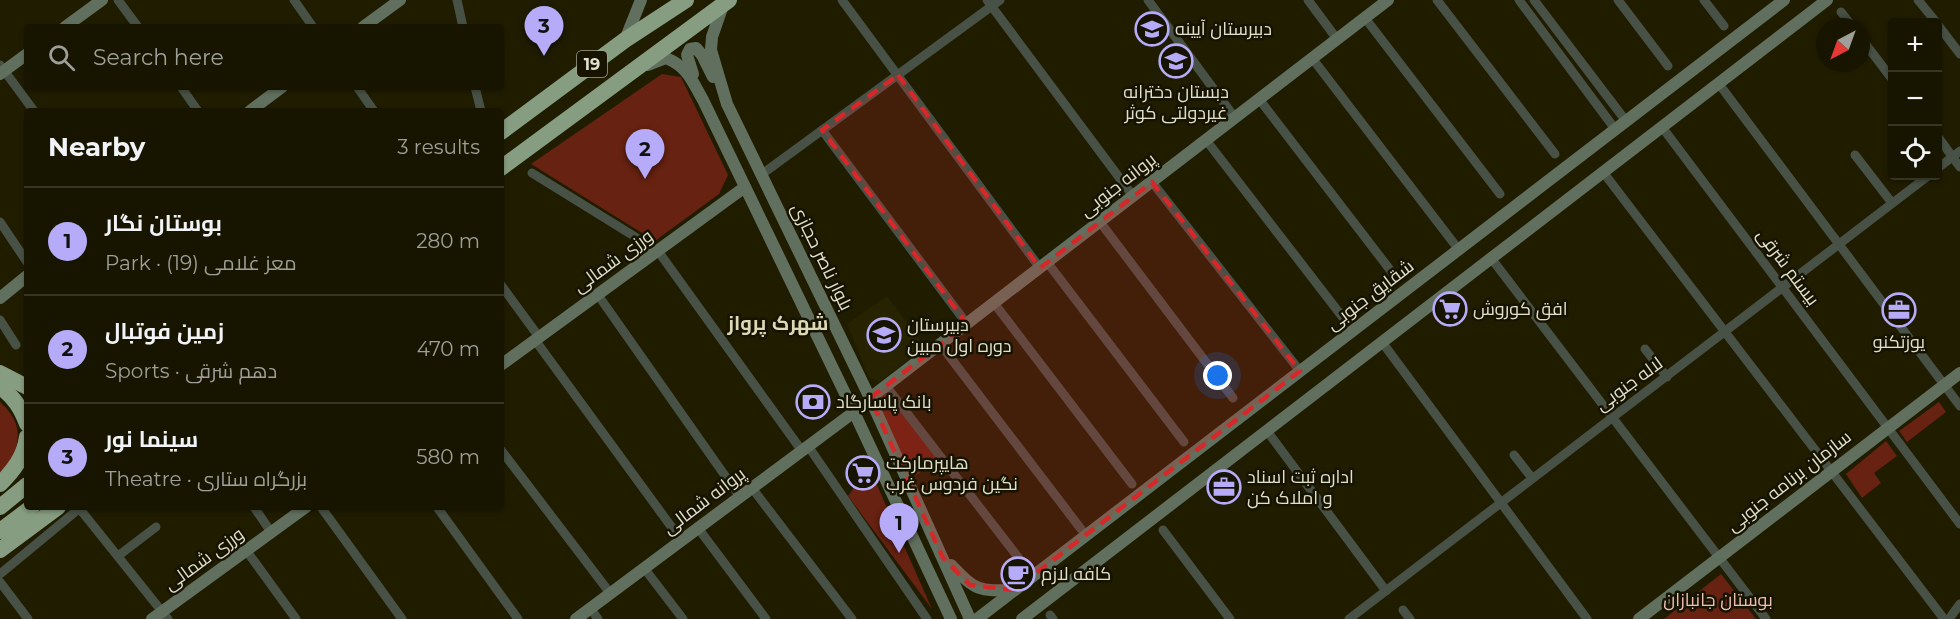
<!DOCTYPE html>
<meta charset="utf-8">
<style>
body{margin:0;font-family:Montserrat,Cairo,sans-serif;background:#24220f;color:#f1f3f6}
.controls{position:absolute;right:18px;top:18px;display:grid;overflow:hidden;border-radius:6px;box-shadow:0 2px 4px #0004}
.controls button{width:54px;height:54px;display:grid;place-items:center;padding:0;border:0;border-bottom:2px solid #363422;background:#171500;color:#f1f3f6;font:30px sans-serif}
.compass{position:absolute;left:1816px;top:18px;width:54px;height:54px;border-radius:50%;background:#171500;box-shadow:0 2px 4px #0004;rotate:221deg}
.you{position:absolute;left:1218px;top:376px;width:21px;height:21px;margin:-15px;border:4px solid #fff;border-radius:50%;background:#1a73e8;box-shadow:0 0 0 9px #1a73e833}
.badge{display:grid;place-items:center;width:39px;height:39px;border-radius:50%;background:#b6abf8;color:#111;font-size:20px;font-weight:700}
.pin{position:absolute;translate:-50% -50px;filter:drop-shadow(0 2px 3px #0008)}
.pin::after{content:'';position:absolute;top:32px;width:21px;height:18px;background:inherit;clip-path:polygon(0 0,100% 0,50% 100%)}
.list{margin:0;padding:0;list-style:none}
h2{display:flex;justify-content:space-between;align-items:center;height:78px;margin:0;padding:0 24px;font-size:26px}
h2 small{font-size:20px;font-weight:400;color:#9e9f99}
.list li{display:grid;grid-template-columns:39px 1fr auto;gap:18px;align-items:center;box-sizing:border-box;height:108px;padding:0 24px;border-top:2px solid #363422}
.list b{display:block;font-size:22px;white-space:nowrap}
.list p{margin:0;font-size:20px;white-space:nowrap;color:#9e9f99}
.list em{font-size:20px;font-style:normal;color:#9e9f99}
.icon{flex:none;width:33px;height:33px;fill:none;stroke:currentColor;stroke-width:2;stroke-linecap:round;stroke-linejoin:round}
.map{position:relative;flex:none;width:1960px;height:619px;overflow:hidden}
.search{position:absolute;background:#171500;box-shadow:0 2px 4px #0004;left:24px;top:24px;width:480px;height:66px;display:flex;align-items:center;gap:15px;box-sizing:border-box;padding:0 21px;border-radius:6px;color:#9e9f99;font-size:22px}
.panel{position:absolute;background:#171500;box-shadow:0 2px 4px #0004;left:24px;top:108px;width:480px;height:402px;border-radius:6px}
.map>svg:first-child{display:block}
</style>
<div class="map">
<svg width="1960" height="619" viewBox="0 0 1960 619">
<rect width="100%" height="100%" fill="#1f1c00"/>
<!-- built -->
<path fill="#272300" d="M887 296 925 347 879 382 869 378 847 324Z"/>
<!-- green -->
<g fill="#672211">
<path d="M662 74 681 77 728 175 719 194 655 241 531 164Z"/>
<path d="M889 391 941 460 911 478 873 403Z"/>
<path d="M0 402C28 427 19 450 0 478Z"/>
<path d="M1939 402 1946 412 1907 442 1899 431Z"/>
<path d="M1886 441 1897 456 1874 473 1881 483 1862 498 1846 474Z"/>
<path d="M869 467 932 609 848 496Z"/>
<path d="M1721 574 1756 619H1664Z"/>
</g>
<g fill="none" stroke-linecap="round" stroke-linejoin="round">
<!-- street -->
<g stroke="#485146" stroke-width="9">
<path d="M118 0 138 27"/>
<path d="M294 0 313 27"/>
<path d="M457 0 463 27"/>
<path d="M842 0 1040 268"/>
<path d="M987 0 1133 196"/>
<path d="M1148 0 1235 118"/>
<path d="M1308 0 1337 39"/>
<path d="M1437 0 1555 154"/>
<path d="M1519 0 1615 129"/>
<path d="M1534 0 1626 121"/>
<path d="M1618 0 1668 66"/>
<path d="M1704 0 1724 26"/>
<path d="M1918 0 1936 22"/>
<path d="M1841 12 1853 27"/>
<path d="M1365 18 1500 194"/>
<path d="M1938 25 1960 54"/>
<path d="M1861 38 1892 79"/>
<path d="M1312 58 1459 250"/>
<path d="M0 65 34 111"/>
<path d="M1719 84 1960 406"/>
<path d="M181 87 198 111"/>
<path d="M357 87 374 111"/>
<path d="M475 87 481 111"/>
<path d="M1259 99 1394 275"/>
<path d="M1662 127 1960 524"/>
<path d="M822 130 967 324"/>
<path d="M1938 137 1960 167"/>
<path d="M1206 140 1344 319"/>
<path d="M1855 155 1892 203"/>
<path d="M1938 168 1960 151"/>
<path d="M1603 172 1944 619"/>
<path d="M532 173 658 251 802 451"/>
<path d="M762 174 1000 0"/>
<path d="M1152 182 1300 371"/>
<path d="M0 222 27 262"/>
<path d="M1100 222 1233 398"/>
<path d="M1491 258 1766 619"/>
<path d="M1047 262 1184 442"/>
<path d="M501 285 539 337"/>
<path d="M598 295 740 497"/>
<path d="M994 303 1132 484"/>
<path d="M0 320 16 345"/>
<path d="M535 340 681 540"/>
<path d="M1382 342 1587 619"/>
<path d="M940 344 1081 529"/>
<path d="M1645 349 1667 377"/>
<path d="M886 386 1024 565"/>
<path d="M1267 431 1386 591"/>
<path d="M808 446 927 619"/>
<path d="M501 450 610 593"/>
<path d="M1514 455 1532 478"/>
<path d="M752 488 852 619"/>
<path d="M254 507 271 532"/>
<path d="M321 507 402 619"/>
<path d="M437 507 518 619"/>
<path d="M79 508 168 619"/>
<path d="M698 528 766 619"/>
<path d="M1163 530 1230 619"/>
<path d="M246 550 296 619"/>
<path d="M118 556 156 527"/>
<path d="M644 568 683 619"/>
<path d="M0 574 81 507"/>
<path d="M0 582 28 619"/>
<path d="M590 608 598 619"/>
<path d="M1403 610 1410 619"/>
<path d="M1050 615 1053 619"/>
<path d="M1349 619 1928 176"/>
<path d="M1949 619 1960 604"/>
</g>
<!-- secondary -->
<g stroke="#61705e" stroke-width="12">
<path d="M723 5 712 37 711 50 727 104 870 398 970 619"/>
<path d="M65 27 102 0"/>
<path d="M363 27 400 0"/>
<path d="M625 40 641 0"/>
<path d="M648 65 666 58C688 67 692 81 703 100L854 412 951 619"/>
<path d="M0 74 27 54"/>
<path d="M693 74 687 55 690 49 696 48 702 55 713 77"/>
<path d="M250 111 282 87"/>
<path d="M0 298 27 276"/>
<path d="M501 365 745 187"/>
<path d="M870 398 1388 0"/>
<path d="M951 565C976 591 978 591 1014 590"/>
<path d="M152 619 306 507"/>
<path d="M576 619 854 412"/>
<path d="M977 619 1784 0"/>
<path d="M1022 619 1827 0"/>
<path d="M1639 619 1960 373"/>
</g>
<!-- highway -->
<g stroke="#869d81" stroke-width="16">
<path d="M501 132 625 40 686 0"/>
<path d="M501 168 729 0"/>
<path d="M0 373 27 387"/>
<path d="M0 387C14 397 21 408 27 424"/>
<path d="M0 484C14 470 24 457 27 437"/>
<path d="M0 507 27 485"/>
<path d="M0 531 32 507"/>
<path d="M0 550 58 507"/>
</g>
</g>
<!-- marked area -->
<path fill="#d62828" fill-opacity="0.2" stroke="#d62828" stroke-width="4.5" stroke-dasharray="12 8" stroke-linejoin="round" d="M898 75 1040 268 1152 182 1300 371 1014 590 970 585 943 558 870 398 967 324 822 130Z"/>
<!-- icons -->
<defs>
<g id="school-ring" transform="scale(1.725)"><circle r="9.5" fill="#161300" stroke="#b6abf8" stroke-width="1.5"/><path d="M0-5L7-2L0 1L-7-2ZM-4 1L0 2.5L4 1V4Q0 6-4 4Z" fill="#b6abf8"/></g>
<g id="supermarket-ring" transform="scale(1.725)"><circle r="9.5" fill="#161300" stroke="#b6abf8" stroke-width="1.5"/><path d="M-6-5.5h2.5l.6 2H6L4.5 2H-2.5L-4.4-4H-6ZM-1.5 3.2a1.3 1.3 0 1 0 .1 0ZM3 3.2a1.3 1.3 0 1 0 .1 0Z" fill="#b6abf8"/></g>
<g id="office-ring" transform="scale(1.725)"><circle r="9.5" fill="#161300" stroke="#b6abf8" stroke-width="1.5"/><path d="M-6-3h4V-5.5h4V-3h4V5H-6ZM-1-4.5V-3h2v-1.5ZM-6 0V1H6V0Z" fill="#b6abf8"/></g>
<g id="bank-ring" transform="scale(1.725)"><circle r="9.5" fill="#161300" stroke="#b6abf8" stroke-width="1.5"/><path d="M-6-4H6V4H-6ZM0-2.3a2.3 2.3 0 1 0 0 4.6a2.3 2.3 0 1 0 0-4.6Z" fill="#b6abf8"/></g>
<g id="cafe-ring" transform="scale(1.725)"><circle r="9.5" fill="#161300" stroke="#b6abf8" stroke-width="1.5"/><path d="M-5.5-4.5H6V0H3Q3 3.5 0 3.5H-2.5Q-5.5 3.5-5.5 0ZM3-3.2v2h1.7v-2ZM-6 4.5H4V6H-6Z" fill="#b6abf8"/></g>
</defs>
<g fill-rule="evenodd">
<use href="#school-ring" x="1152" y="29"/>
<use href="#school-ring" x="1176" y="61"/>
<use href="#supermarket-ring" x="1450" y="309"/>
<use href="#office-ring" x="1899" y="310"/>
<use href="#school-ring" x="884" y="335"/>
<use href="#bank-ring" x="813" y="402"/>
<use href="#supermarket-ring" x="863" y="473"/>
<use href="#office-ring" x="1224" y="487"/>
<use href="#cafe-ring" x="1018" y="574"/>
</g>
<g text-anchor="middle" stroke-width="5" stroke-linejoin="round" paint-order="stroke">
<!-- shield labels -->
<rect fill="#161300" stroke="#a4a290" stroke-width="1.5" x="577" y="51" width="30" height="26" rx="4.5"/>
<g font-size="16" font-weight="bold" fill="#e1e0ce">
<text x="592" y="70">19</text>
</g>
<!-- poi labels -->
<g font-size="18" fill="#e1e0ce" stroke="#161300" text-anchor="start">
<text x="1175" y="35">دبیرستان آیینه</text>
<text x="1176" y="98" text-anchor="middle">دبستان دخترانه<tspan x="1176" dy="21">غیردولتی کوثر</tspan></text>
<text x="1473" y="315">افق کوروش</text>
<text x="907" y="331">دبیرستان<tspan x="907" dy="21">دوره اول مبین</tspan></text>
<text x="1899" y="348" text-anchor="middle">یوزتکنو</text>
<text x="836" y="408">بانک پاسارگاد</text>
<text x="886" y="469">هایپرمارکت<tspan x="886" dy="21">نگین فردوس غرب</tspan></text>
<text x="1247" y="483">اداره ثبت اسناد<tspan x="1247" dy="21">و املاک کن</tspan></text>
<text x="1041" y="580">کافه لازم</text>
</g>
<!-- street labels -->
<g font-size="18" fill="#e1e0ce" stroke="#161300">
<text transform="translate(1118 185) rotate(-38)" y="6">پروانه جنوبی</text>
<text transform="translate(822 257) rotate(64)" y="6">بلوار ناصر حجازی</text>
<text transform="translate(613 261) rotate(-36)" y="6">ورزی شمالی</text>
<text transform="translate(1788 267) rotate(53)" y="6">بیستم شرقی</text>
<text transform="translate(1370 295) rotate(-37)" y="6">شقایق جنوبی</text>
<text transform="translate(1629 384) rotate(-36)" y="6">لاله جنوبی</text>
<text transform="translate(1789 481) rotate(-38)" y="6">سازمان برنامه جنوبی</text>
<text transform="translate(704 501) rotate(-37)" y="6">پروانه شمالی</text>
<text transform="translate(204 559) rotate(-36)" y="6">ورزی شمالی</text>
</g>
<!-- park labels -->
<g font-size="18" fill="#efbeb2" stroke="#161300">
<text x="1718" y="606">بوستان جانبازان</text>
</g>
<!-- neighbourhood labels -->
<g font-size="20" font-weight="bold" fill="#dcdab5" stroke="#161300">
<text x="778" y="330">شهرک پرواز</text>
</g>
</g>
</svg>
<div class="controls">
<button>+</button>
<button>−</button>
<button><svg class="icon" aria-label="locate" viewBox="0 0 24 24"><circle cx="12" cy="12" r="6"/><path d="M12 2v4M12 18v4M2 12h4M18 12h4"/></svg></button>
</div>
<svg class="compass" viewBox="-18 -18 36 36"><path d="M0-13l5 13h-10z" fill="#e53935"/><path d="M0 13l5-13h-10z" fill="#9e9f99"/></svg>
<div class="you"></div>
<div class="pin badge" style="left:899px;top:553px">1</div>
<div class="pin badge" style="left:645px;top:179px">2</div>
<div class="pin badge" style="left:544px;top:56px">3</div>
<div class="search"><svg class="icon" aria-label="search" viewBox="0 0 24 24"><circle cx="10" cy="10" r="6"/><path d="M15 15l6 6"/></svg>Search here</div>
<section class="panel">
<h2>Nearby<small>3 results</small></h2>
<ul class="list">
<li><span class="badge">1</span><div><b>بوستان نگار</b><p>Park · معز غلامی (19)</p></div><em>280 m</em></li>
<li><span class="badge">2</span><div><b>زمین فوتبال</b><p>Sports · دهم شرقی</p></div><em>470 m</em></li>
<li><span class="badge">3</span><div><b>سینما نور</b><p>Theatre · بزرگراه ستاری</p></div><em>580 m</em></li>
</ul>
</section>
</div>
